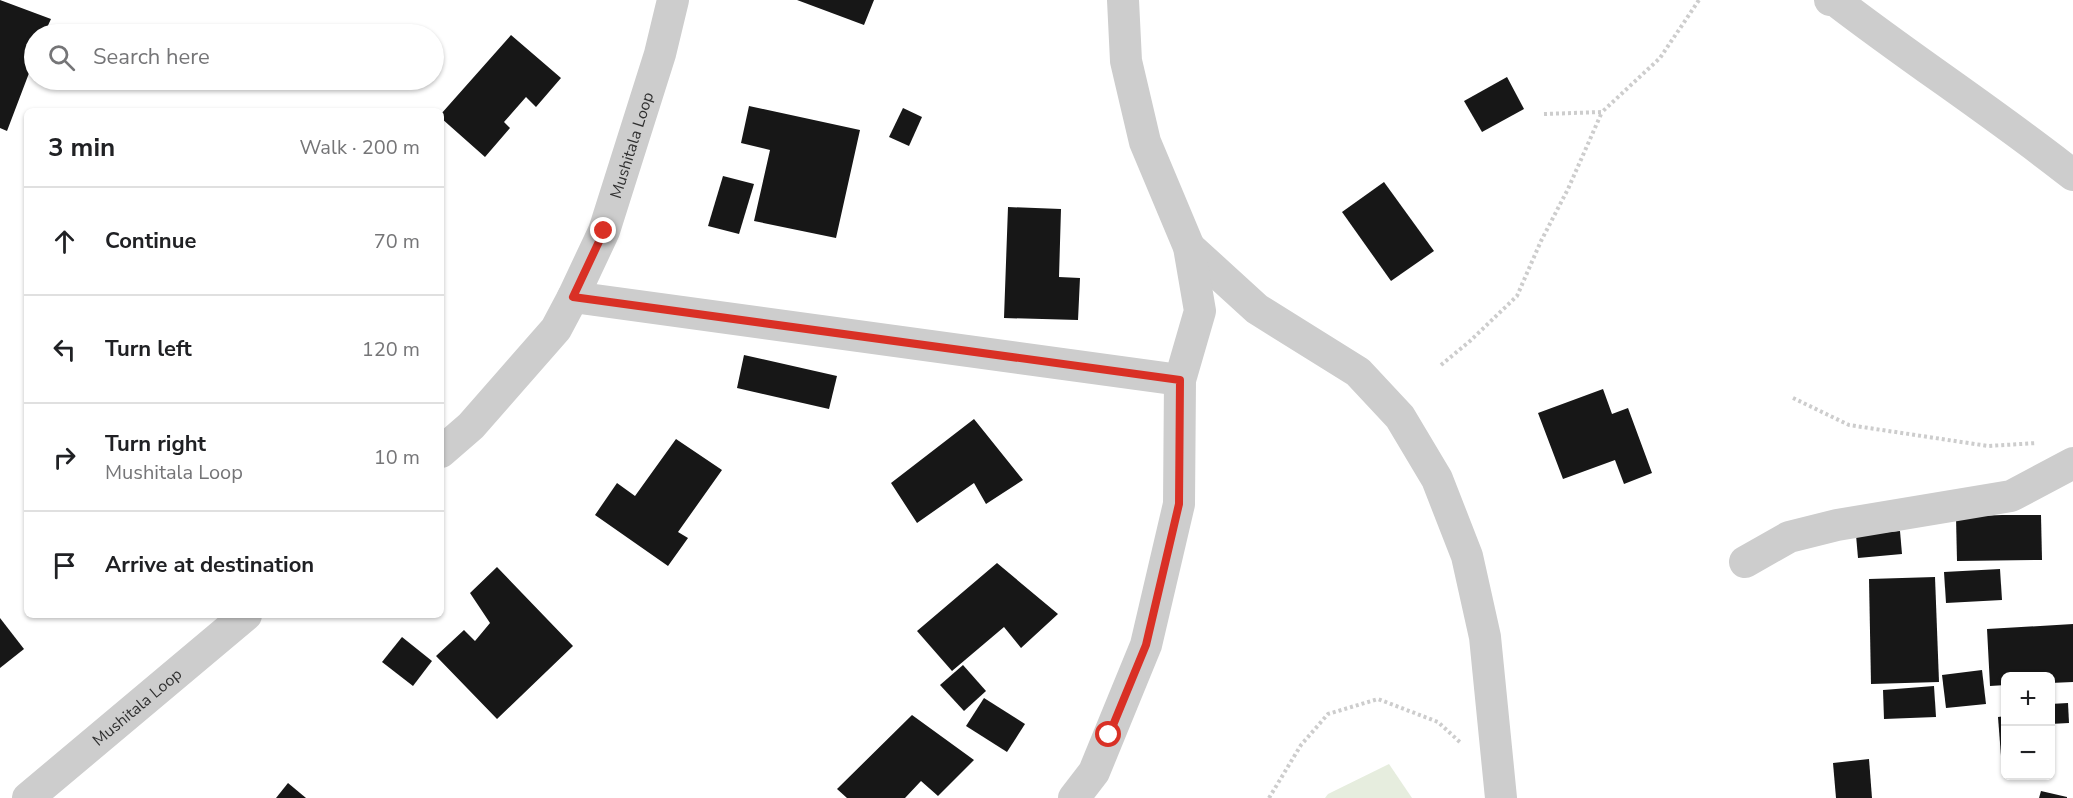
<!DOCTYPE html>
<meta charset="utf-8">
<style>
body{margin:0;font-family:"Nunito Sans",sans-serif;background:#f6f6f6;color:#202124}
.controls{position:absolute;right:18px;bottom:18px;display:grid;overflow:hidden;border-radius:9px;box-shadow:0 2px 4px #0004}
.controls button{width:54px;height:54px;display:grid;place-items:center;padding:0;border:0;border-bottom:2px solid #e0e0e0;background:#fff;color:#202124;font:30px sans-serif}
.stop{position:absolute;width:18px;height:18px;margin:-14px;border:4px solid #d93025;border-radius:50%;background:#fff}
.stop.end{background:#d93025;border-color:#fff;box-shadow:0 2px 6px #0008}
.list{margin:0;padding:0;list-style:none}
h2{display:flex;justify-content:space-between;align-items:center;height:78px;margin:0;padding:0 24px;font-size:26px}
h2 small{font-size:20px;font-weight:400;color:#757577}
.list li{display:grid;grid-template-columns:39px 1fr auto;gap:18px;align-items:center;box-sizing:border-box;height:108px;padding:0 24px;border-top:2px solid #e0e0e0}
.list b{display:block;font-size:22px;white-space:nowrap}
.list p{margin:0;font-size:20px;white-space:nowrap;color:#757577}
.list em{font-size:20px;font-style:normal;color:#757577}
.icon{flex:none;width:33px;height:33px;fill:none;stroke:currentColor;stroke-width:2;stroke-linecap:round;stroke-linejoin:round}
.map{position:relative;flex:none;width:2073px;height:798px;overflow:hidden}
.search{position:absolute;background:#fff;box-shadow:0 2px 4px #0004;left:24px;top:24px;width:420px;height:66px;display:flex;align-items:center;gap:15px;box-sizing:border-box;padding:0 21px;border-radius:33px;color:#757577;font-size:22px}
.panel{position:absolute;background:#fff;box-shadow:0 2px 4px #0004;left:24px;top:108px;width:420px;height:510px;border-radius:9px}
.map>svg:first-child{display:block}
</style>
<div class="map">
<svg width="2073" height="798" viewBox="0 0 2073 798">
<rect width="100%" height="100%" fill="#fff"/>
<!-- green -->
<path fill="#e6edde" d="M1389 764 1412 798H1325L1328 794Z"/>
<!-- building -->
<g fill="#171717">
<path d="M0 0 51 19 44 34H34V60L7 131 0 128Z"/>
<path d="M797 0H874L864 25Z"/>
<path d="M511 35 561 78 536 107 526 97 504 122 510 128 485 157 441 118V114Z"/>
<path d="M1507 77 1524 109 1482 132 1464 101Z"/>
<path d="M749 106 860 130 836 238 754 221 770 150 741 143Z"/>
<path d="M903 108 922 117 909 146 889 137Z"/>
<path d="M723 176 754 184 739 234 708 226Z"/>
<path d="M1384 182 1434 251 1391 281 1342 212Z"/>
<path d="M1008 207 1061 209 1059 277 1080 278 1078 320 1004 318Z"/>
<path d="M744 355 837 376 829 409 737 388Z"/>
<path d="M1603 389 1612 414 1628 408 1652 473 1624 484 1615 460 1563 479 1538 413Z"/>
<path d="M974 419 1023 480 986 504 974 483 917 523 891 483Z"/>
<path d="M676 439 722 470 678 532 688 538 668 566 595 515 617 483 635 496Z"/>
<path d="M2002 515H2041L2042 560 1957 561 1956 517Z"/>
<path d="M1900 531 1902 554 1858 558 1856 535Z"/>
<path d="M997 563 1058 614 1021 648 1004 627 952 671 917 631Z"/>
<path d="M497 567 573 646 497 719 436 656 464 630 475 641 490 623 470 593Z"/>
<path d="M2000 569 2002 600 1946 603 1944 572Z"/>
<path d="M1935 577 1939 682 1871 684 1869 579Z"/>
<path d="M0 618 24 649 0 668Z"/>
<path d="M2073 624V682L2050 683V676H2006V685L1990 686 1987 629Z"/>
<path d="M402 637 432 661 413 686 382 662Z"/>
<path d="M963 665 986 691 964 711 940 685Z"/>
<path d="M1982 670 1986 704 1946 708 1942 675Z"/>
<path d="M1934 686 1936 717 1884 719 1883 690Z"/>
<path d="M984 698 1025 724 1007 752 966 726Z"/>
<path d="M2068 703 2069 723 2050 724V704Z"/>
<path d="M912 715 974 760 938 796 921 781 905 798H847L837 789Z"/>
<path d="M2006 716V755L2001 756 1998 717Z"/>
<path d="M1869 759 1872 798H1836L1833 763Z"/>
<path d="M288 783 306 798H276Z"/>
<path d="M2041 791 2067 797V798H2039Z"/>
</g>
<g fill="none" stroke-linecap="round" stroke-linejoin="round">
<!-- path -->
<g stroke="#cdcdcd" stroke-width="4" stroke-dasharray="3 3" stroke-linecap="butt">
<path d="M1544 114 1602 112 1660 58 1699 0"/>
<path d="M1441 365 1470 341 1517 296 1541 241 1568 189 1602 112"/>
<path d="M1793 398 1849 425 1988 446 2037 443"/>
<path d="M1269 798 1301 745 1328 714 1378 699 1438 722 1462 744"/>
</g>
<!-- minor -->
<g stroke="#cdcdcd" stroke-width="32">
<path d="M1830 0 1836 1C1914 61 1996 114 2073 175"/>
<path d="M1189 247 1257 309 1358 372 1400 417 1437 479 1467 556 1485 637 1501 798"/>
<path d="M573 297 1180 380"/>
<path id="s1" d="M441 452 471 426 556 329 573 297 604 231 660 54 673 0"/>
<path d="M1745 562 1789 537 1837 525 2011 496 2073 463"/>
<path id="s2" d="M28 798 246 615"/>
<path d="M1074 798 1094 772 1146 645 1179 504 1180 380 1200 311 1189 247 1145 142 1126 61 1123 0"/>
</g>
</g>
<g fill="none" stroke-linecap="round" stroke-linejoin="round">
<!-- route -->
<path stroke="#d93025" stroke-width="8" d="M604 231 573 297 1180 380 1179 504 1146 645 1109 735"/>
</g>
<g text-anchor="middle" stroke-width="6" stroke-linejoin="round" paint-order="stroke">
<!-- street labels -->
<g font-size="16" fill="#303030" stroke="#fff">
<text dy="6" stroke="none"><textPath href="#s1" startOffset="368">Mushitala Loop</textPath></text>
<text dy="6" stroke="none"><textPath href="#s2" startOffset="142">Mushitala Loop</textPath></text>
</g>
</g>
</svg>
<div class="controls">
<button>+</button>
<button>−</button>
</div>
<div class="stop" style="left:1109px;top:735px"></div>
<div class="stop end" style="left:604px;top:231px"></div>
<div class="search"><svg class="icon" aria-label="search" viewBox="0 0 24 24"><circle cx="10" cy="10" r="6"/><path d="M15 15l6 6"/></svg>Search here</div>
<section class="panel">
<h2>3 min<small>Walk · 200 m</small></h2>
<ul class="list">
<li><svg class="icon" aria-label="ahead" viewBox="0 0 24 24"><path d="M12 20V5M6 11l6-6 6 6"/></svg><div><b>Continue</b></div><em>70 m</em></li>
<li><svg class="icon" aria-label="left" viewBox="0 0 24 24"><path d="M17 20v-9H6M10 6l-5 5 5 5"/></svg><div><b>Turn left</b></div><em>120 m</em></li>
<li><svg class="icon" aria-label="right" viewBox="0 0 24 24"><path d="M7 20v-9h11M14 6l5 5-5 5"/></svg><div><b>Turn right</b><p>Mushitala Loop</p></div><em>10 m</em></li>
<li><svg class="icon" aria-label="arrive" viewBox="0 0 24 24"><path d="M6 21V4h12l-3 4 3 4H6"/></svg><div><b>Arrive at destination</b></div></li>
</ul>
</section>
</div>
